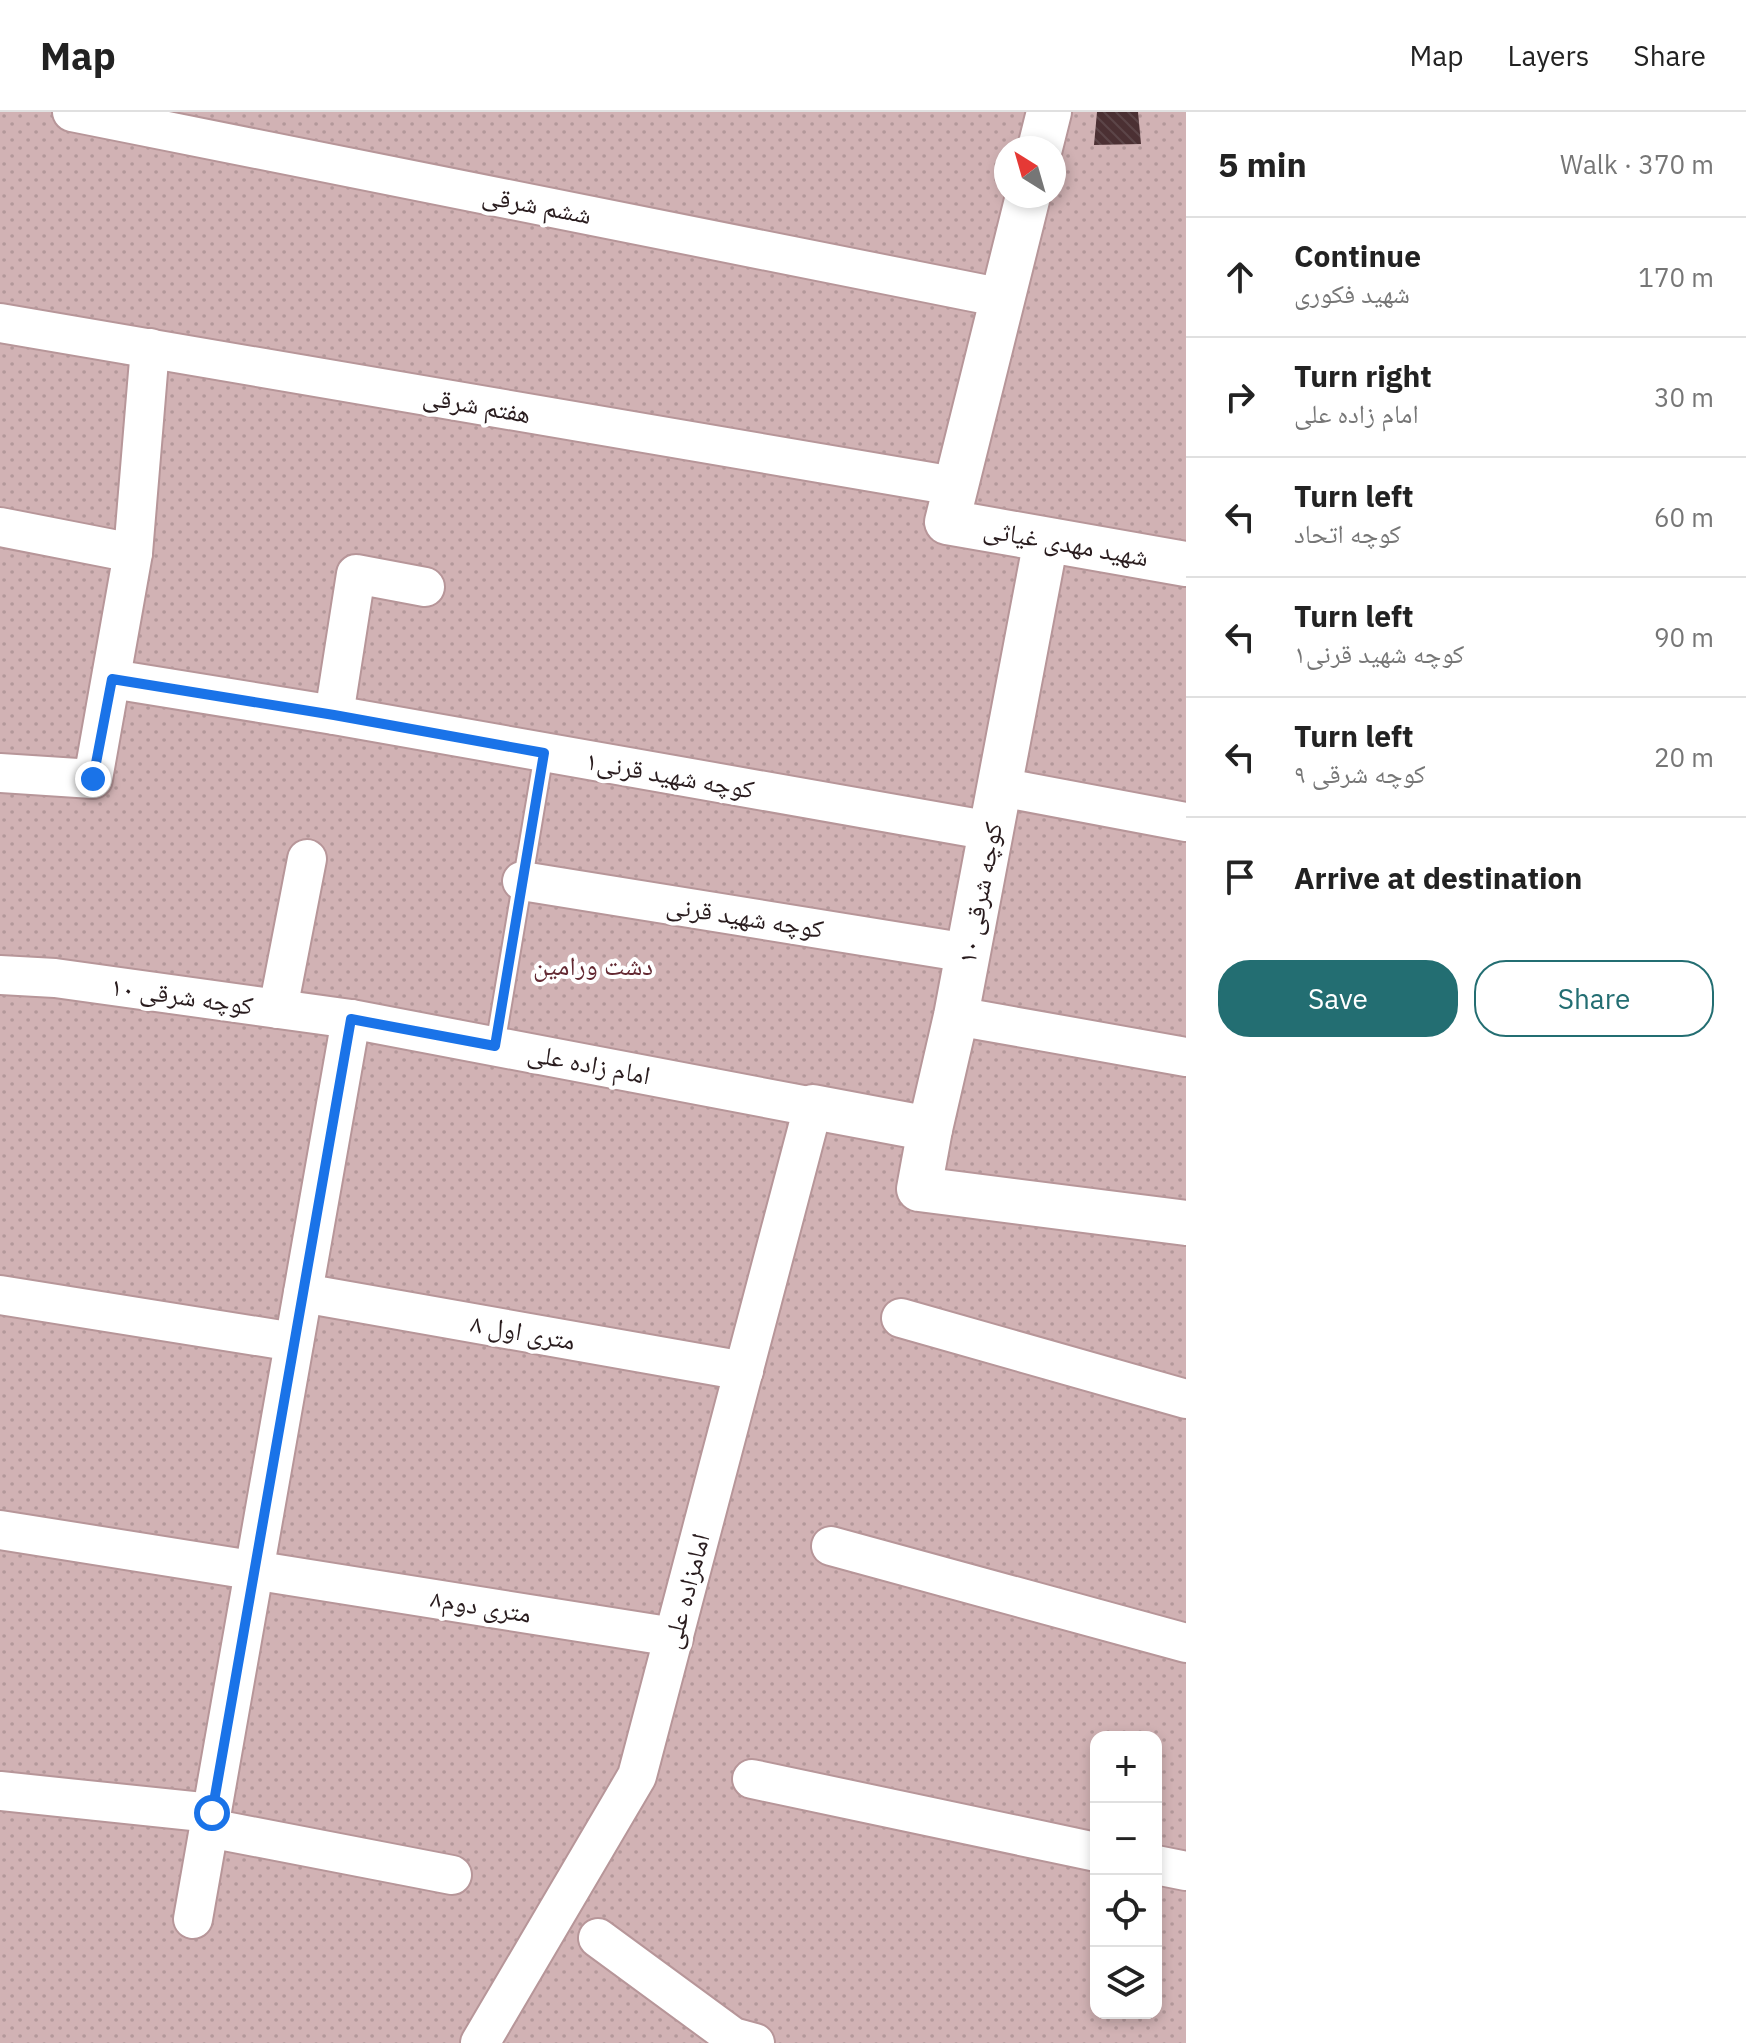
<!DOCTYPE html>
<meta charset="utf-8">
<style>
body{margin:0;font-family:"IBM Plex Sans","Noto Naskh Arabic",sans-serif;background:#f2f2f2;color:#222}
.controls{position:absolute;right:24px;bottom:24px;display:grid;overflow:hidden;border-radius:16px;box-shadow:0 4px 12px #0003}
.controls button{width:72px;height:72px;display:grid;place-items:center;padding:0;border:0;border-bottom:2px solid #e0e0e0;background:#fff;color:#222;font:40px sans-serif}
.compass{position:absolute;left:994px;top:24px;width:72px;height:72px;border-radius:50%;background:#fff;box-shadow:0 4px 12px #0003;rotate:323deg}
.stop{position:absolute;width:24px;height:24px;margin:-18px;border:6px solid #1a73e8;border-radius:50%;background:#fff}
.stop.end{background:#1a73e8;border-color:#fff;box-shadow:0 2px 8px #0008}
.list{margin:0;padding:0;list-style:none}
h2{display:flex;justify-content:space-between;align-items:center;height:104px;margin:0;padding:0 32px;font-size:34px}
h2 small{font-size:26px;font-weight:400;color:#767676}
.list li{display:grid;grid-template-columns:52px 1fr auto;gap:24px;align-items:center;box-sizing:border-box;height:120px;padding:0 32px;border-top:2px solid #e0e0e0}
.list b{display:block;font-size:30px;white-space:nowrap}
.list p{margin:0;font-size:26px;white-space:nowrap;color:#767676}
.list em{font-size:26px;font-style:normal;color:#767676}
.actions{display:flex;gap:16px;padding:24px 32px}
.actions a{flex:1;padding:18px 0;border:2px solid #236e72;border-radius:32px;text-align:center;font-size:28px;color:#236e72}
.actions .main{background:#236e72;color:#fff}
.icon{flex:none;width:44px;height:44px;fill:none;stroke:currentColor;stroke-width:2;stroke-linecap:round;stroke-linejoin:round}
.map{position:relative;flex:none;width:1186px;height:1931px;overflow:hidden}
header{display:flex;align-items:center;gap:48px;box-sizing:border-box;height:112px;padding:0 40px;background:#fff;border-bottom:2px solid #e0e0e0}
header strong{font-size:38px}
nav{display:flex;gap:44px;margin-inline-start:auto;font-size:28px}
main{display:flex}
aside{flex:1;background:#fff}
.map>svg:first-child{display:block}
</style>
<header>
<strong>Map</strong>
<nav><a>Map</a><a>Layers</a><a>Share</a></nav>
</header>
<main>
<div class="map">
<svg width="1186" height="1931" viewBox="0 0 1186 1931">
<defs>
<pattern id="park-dots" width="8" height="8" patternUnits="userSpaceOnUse" patternTransform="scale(2)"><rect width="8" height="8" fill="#d1b2b4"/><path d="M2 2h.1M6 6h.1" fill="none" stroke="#b3989a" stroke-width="1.8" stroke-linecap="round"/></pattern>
<pattern id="building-back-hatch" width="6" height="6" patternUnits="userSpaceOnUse" patternTransform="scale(2)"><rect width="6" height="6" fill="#4b3033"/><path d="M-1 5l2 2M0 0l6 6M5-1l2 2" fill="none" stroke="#5c4548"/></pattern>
</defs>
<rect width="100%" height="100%" fill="#fbe5e7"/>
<!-- park -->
<path fill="url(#park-dots)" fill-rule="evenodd" d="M0 0H1186V1931H0ZM1006 36H1054V84H1006ZM1096 1625H1156V1901H1096Z"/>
<!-- building -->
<path fill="url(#building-back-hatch)" d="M1097 0H1138L1141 32 1094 33Z"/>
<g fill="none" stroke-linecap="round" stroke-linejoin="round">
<!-- service casing -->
<g stroke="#b79699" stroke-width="22">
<path id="service" d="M495 934 544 641"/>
</g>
<!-- minor casing -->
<g stroke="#b79699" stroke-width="42">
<g id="minor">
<path d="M72 0 1003 186"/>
<path d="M0 211 954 374"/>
<path d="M0 415 133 441"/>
<path d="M112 567 334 603 991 719"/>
<path d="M334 603 356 462 425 475"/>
<path d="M0 661 93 667 133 441 150 236"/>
<path d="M1000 675 1186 710"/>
<path d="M522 769 968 841"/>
<path d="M0 863 55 866 351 907 813 995 637 1664 480 1931"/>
<path d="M278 897 307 747"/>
<path d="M956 904 1186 945"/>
<path d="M303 1181 744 1259"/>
<path d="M0 1183 294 1230"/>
<path d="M901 1206 1186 1287"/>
<path d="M0 1418 674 1525"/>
<path d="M831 1434 1186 1531"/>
<path d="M752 1667 1096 1740"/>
<path d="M0 1679 212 1701"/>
<path d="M209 1716 452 1763"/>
<path d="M1156 1753 1186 1759"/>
<path d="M193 1807 351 907"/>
<path d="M598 1826 733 1925 755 1931"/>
</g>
</g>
<!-- tertiary casing -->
<g stroke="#b79699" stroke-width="48">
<g id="tertiary">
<path d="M1040 36 1049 0"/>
<path d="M1028 84 947 410 1186 452"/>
<path d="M813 995 930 1017 956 904 1046 428"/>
<path d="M930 1017 919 1077 1186 1111"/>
</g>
</g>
<!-- service -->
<use href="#service" stroke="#fff" stroke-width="18"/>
<!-- minor -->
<use href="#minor" stroke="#fff" stroke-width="38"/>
<!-- tertiary -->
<use href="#tertiary" stroke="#fff" stroke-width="44"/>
</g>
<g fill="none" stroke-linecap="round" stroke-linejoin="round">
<!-- route -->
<path stroke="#1a73e8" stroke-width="10" d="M93 667 112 567 334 603 544 641 495 934 351 907 212 1701"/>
</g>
<g text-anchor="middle" stroke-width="8" stroke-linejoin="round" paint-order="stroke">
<!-- street labels -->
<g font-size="26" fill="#291c1e" stroke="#fff">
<text transform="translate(537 93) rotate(11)" y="9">ششم شرقی</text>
<text transform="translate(477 293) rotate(10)" y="9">هفتم شرقی</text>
<text transform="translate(1066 431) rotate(10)" y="9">شهید مهدی غیاثی</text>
<text transform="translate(670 663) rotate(10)" y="9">کوچه شهید قرنی۱</text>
<text transform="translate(980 781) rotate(-79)" y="9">کوچه شرقی ۱۰</text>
<text transform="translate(745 805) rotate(9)" y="9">کوچه شهید قرنی</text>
<text transform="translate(182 884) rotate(8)" y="9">کوچه شرقی ۱۰</text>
<text transform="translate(589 952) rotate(11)" y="9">امام زاده علی</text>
<text transform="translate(523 1220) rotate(10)" y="9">۸ متری اول</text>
<text transform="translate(686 1479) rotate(-75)" y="9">امامزاده علی</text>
<text transform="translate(481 1494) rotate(9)" y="9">متری دوم۸</text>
</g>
<!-- park labels -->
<g font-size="26" fill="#632932" stroke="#fff">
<text x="593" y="863">دشت ورامین</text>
</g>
</g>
</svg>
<div class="controls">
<button>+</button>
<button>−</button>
<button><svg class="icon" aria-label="locate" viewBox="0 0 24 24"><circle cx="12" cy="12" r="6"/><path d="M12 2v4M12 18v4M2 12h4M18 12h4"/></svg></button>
<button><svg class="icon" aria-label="layers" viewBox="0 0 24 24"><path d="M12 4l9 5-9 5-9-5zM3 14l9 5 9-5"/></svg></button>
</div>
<svg class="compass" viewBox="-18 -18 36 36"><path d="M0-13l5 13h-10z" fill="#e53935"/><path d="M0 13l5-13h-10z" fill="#767676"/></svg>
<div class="stop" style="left:212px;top:1701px"></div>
<div class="stop end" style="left:93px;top:667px"></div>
</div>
<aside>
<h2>5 min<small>Walk · 370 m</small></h2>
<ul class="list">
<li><svg class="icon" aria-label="ahead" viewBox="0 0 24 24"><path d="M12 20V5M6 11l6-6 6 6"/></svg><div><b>Continue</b><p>شهید فکوری</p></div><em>170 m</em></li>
<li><svg class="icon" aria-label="right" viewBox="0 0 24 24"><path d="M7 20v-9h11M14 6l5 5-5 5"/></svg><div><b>Turn right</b><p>امام زاده علی</p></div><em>30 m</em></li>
<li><svg class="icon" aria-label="left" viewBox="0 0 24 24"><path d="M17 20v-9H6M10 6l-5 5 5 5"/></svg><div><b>Turn left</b><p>کوچه اتحاد</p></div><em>60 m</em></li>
<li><svg class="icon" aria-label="left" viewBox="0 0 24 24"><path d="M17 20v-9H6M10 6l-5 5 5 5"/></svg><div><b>Turn left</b><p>کوچه شهید قرنی۱</p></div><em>90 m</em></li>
<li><svg class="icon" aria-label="left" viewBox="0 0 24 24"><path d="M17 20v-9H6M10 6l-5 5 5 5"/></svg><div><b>Turn left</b><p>کوچه شرقی ۹</p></div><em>20 m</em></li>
<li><svg class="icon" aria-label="arrive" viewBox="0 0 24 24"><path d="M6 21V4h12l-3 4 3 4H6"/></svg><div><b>Arrive at destination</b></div></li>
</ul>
<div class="actions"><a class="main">Save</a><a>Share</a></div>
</aside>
</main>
